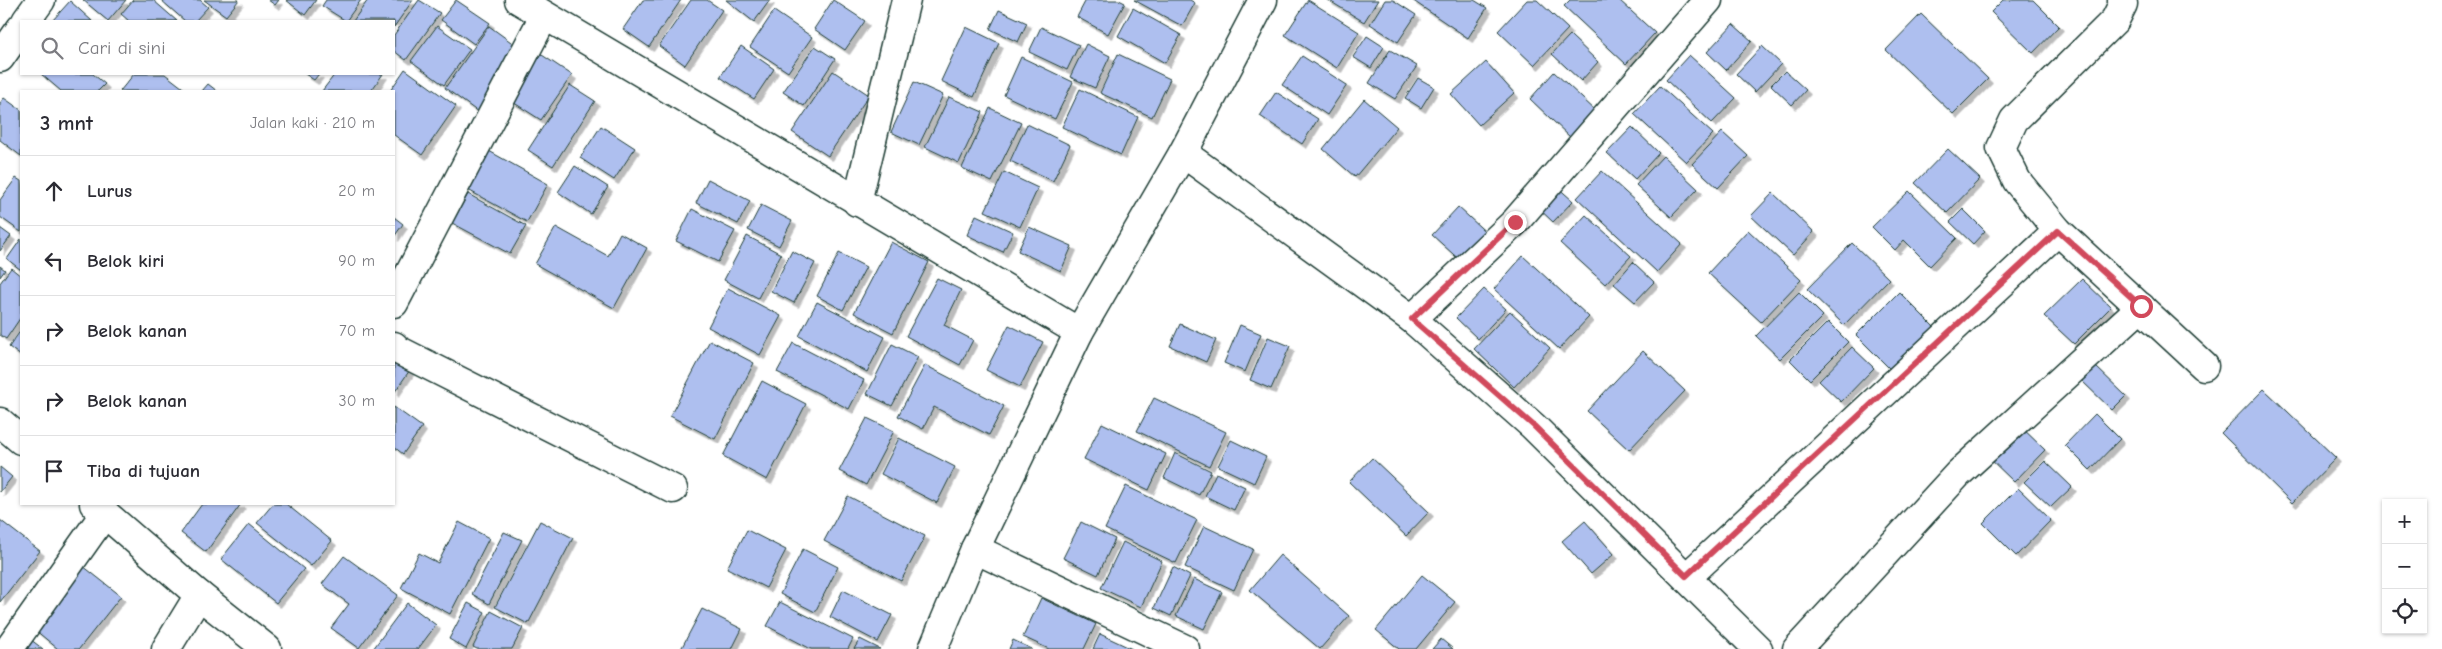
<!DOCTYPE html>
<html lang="id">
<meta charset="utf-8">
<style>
body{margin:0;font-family:"Comic Neue",sans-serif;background:#f2f2f3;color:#2b2b33}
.controls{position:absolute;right:15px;bottom:15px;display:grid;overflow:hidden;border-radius:0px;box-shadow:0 1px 4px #0004}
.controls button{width:45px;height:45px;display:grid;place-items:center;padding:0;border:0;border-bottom:1px solid #e1e1e2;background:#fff;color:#2b2b33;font:25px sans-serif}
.stop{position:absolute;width:15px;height:15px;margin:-11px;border:4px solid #d1495b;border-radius:50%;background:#fff}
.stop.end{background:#d1495b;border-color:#fff;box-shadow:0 1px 5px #0008}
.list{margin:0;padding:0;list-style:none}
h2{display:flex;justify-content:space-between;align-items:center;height:65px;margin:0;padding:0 20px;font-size:21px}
h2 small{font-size:16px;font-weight:400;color:#7c7c81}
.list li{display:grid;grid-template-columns:32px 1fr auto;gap:15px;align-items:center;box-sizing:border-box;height:70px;padding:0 20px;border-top:1px solid #e1e1e2}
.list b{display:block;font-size:19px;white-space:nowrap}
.list em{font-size:16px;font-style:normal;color:#7c7c81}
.icon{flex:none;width:28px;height:28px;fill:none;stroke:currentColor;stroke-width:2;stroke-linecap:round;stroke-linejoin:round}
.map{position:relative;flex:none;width:2442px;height:649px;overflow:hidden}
.search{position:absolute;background:#fff;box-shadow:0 1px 4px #0004;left:20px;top:20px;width:375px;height:55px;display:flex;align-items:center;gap:12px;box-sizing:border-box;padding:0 18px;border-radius:0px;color:#7c7c81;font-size:19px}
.panel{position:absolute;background:#fff;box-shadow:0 1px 4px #0004;left:20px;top:90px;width:375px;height:415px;border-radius:0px}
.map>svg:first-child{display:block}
</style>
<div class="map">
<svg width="2442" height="649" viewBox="0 0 2442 649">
<defs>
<filter id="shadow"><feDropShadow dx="4.5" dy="4.5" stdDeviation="0" flood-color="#0004"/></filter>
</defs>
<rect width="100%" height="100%" fill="#fff"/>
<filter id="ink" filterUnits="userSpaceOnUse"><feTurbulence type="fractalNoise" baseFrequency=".02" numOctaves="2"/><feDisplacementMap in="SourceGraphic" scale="10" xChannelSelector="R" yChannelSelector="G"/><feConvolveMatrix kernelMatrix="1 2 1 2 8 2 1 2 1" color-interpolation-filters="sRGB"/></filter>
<g filter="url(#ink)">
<!-- building -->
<g fill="#aebfef" stroke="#1f3d34" filter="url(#shadow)">
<path d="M83 0H126L108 21Z"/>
<path d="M133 0H153L177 21H129L121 14Z"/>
<path d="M161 0H200L208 7 195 21H185Z"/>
<path d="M204 0H239L226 16Z"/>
<path d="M268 0H279L275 5Z"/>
<path d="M286 0H316L305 15Z"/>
<path d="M326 0H361L346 21 322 6Z"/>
<path d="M368 0H413L394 27V21H353Z"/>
<path d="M419 0 440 13 406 60 394 51V35Z"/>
<path d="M456 0 490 23 474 44 441 20Z"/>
<path d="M643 0H681L649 47 623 29Z"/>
<path d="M691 0H707L722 10 685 65 659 46Z"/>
<path d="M726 0H770L754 22Z"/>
<path d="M833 0 865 21 845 50 814 29Z"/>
<path d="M1086 0H1119L1125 3 1108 34 1077 17Z"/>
<path d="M1134 0H1190L1195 3 1182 26Z"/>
<path d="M1308 0 1359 32 1337 68 1285 35Z"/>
<path d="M1328 0H1378L1364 22Z"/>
<path d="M1385 0H1393L1416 15 1398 42 1370 24Z"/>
<path d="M1412 0H1474L1487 8 1468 38Z"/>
<path d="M1527 0H1537L1568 29 1534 65 1498 31Z"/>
<path d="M1570 0H1619L1655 33 1626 64 1564 6Z"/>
<path d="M2003 0H2033L2059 26 2033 53 1991 12Z"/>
<path d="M70 1 92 21H52Z"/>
<path d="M1133 8 1181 35 1165 63 1118 36Z"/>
<path d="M999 10 1027 23 1018 42 990 29Z"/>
<path d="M774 11 812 37 788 72 750 47Z"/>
<path d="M1921 14 1988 79 1953 114 1886 50Z"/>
<path d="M1733 24 1752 41 1726 70 1707 52Z"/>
<path d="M437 26 470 49 444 85 411 61Z"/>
<path d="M489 26 522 50 478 112 445 88Z"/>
<path d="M966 27 999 43 974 97 941 81Z"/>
<path d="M1041 27 1079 45 1067 70 1029 52Z"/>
<path d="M1570 35 1598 62 1581 81 1552 54Z"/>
<path d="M1367 36 1384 47 1371 68 1353 57Z"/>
<path d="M1086 44 1110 56 1095 88 1070 77Z"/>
<path d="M741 46 774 69 754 99 720 77Z"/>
<path d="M815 46 835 59 804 106 783 92Z"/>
<path d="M1762 46 1781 64 1755 92 1736 74Z"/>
<path d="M1390 50 1417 66 1395 99 1369 83Z"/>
<path d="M539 53 572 75 541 120 508 99Z"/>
<path d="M1118 54 1170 79 1152 117 1100 93Z"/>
<path d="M1689 55 1736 98 1712 123 1666 80Z"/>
<path d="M1302 56 1347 85 1327 115 1282 85Z"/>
<path d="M1021 57 1073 82 1055 119 1004 95Z"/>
<path d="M1486 62 1514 93 1479 125 1451 94Z"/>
<path d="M405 69 456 106 422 155 394 135V91H390Z"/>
<path d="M833 71 869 95 828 156 792 132Z"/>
<path d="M1785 71 1806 90 1792 105 1771 85Z"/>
<path d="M1554 72 1597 112 1571 138 1530 99Z"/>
<path d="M41 74H93L105 84 98 91H61Z"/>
<path d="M134 74H165L187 91H120Z"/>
<path d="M305 74H319L314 80Z"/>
<path d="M335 74H383L371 91H322Z"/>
<path d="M1418 78 1434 87 1421 108 1405 98Z"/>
<path d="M914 82 943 95 919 145 891 132Z"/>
<path d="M208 84 217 91H202Z"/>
<path d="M570 85 595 101 553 166 528 150Z"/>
<path d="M1660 86 1713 134 1686 162 1634 114Z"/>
<path d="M1080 89 1138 117 1121 155 1062 127Z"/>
<path d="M1276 92 1318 119 1302 144 1260 116Z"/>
<path d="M949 97 983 112 959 163 925 147Z"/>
<path d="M4 98 21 110V156L0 140V103Z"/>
<path d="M1364 99 1397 127 1355 177 1323 149Z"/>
<path d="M990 108 1021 123 992 182 962 168Z"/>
<path d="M1027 124 1070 145 1053 181 1010 161Z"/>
<path d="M601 126 635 148 614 180 580 158Z"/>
<path d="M1632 127 1659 153 1635 179 1607 153Z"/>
<path d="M1722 132 1748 156 1718 188 1692 164Z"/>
<path d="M1948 149 1980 179 1947 213 1915 183Z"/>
<path d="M489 151 548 184 527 222 468 190Z"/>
<path d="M1663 156 1698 189 1671 217 1636 185Z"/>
<path d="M575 166 608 187 591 214 558 192Z"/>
<path d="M1602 171 1682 244 1657 272 1577 198Z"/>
<path d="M1004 172 1038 188 1020 227 985 211Z"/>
<path d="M16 178 21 181V232L0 217V200Z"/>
<path d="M708 179 750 201 738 224 696 203Z"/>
<path d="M1555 185 1573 201 1553 222 1535 205Z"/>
<path d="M1909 191 1957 238 1930 266 1904 240 1895 250 1872 227Z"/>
<path d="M1773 193 1814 232 1793 255 1751 216Z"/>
<path d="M468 194 526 226 510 254 452 223Z"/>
<path d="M761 205 792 221 779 246 748 230Z"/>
<path d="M1458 207 1491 237 1464 264 1432 235Z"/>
<path d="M692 209 735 231 718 262 676 241Z"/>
<path d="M1963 209 1985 231 1973 244 1950 222Z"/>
<path d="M976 215 1013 232 1003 252 967 235Z"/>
<path d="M1586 215 1631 256 1605 284 1560 243Z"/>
<path d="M394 217 403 224 394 237Z"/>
<path d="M556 227 608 256 620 233 647 248 614 308 535 264Z"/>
<path d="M1029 227 1072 246 1061 271 1018 251Z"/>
<path d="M0 228 11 236 0 251Z"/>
<path d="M1748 230 1801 280 1761 322 1708 273Z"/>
<path d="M747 236 781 254 758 298 724 280Z"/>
<path d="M21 239V270L7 259Z"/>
<path d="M891 242 929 262 893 333 854 313Z"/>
<path d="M1852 243 1889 279 1844 325 1807 289Z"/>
<path d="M792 251 815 263 794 303 771 291Z"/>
<path d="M839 253 866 267 843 310 817 296Z"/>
<path d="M1523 256 1589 317 1559 349 1494 289Z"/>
<path d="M1633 262 1654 282 1635 302 1614 284Z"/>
<path d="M0 266 5 270 0 277Z"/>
<path d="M11 268 21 276V317L6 339 0 335V283Z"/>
<path d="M937 278 961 290 944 325 973 340 960 365 906 336Z"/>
<path d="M2082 279 2111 307 2074 344 2044 316Z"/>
<path d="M728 288 781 316 760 355 708 327Z"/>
<path d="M1484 289 1506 309 1478 339 1456 318Z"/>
<path d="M1799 292 1823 316 1780 359 1756 336Z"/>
<path d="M1899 292 1938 331 1895 374 1856 335Z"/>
<path d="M817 302 885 337 867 372 799 336Z"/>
<path d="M1510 311 1550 348 1514 387 1474 349Z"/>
<path d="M1828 322 1848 342 1810 380 1790 360Z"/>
<path d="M1180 324 1216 340 1206 362 1170 346Z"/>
<path d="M1009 325 1043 342 1020 387 986 370Z"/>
<path d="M1240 325 1261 334 1245 372 1224 363Z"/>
<path d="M21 330V356L9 347Z"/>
<path d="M1268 337 1290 346 1271 389 1250 380Z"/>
<path d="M710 340 754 363 715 439 670 416Z"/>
<path d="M793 343 864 380 849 409 777 372Z"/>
<path d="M892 344 918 357 892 406 867 394Z"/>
<path d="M1852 347 1874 368 1841 402 1819 381Z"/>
<path d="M1643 351 1685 391 1629 450 1587 411Z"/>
<path d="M394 354 412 367 394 393Z"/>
<path d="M925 365 1004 406 989 435 934 407 923 429 898 416Z"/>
<path d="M2094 365 2126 396 2112 410 2080 379Z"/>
<path d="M762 381 806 404 767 480 723 456Z"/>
<path d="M2264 389 2336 458 2292 503 2221 433Z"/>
<path d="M1154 398 1226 432 1209 466 1137 431Z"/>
<path d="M394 407 422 427 403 454 394 447Z"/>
<path d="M2095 414 2120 439 2090 470 2065 445Z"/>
<path d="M867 418 894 431 866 485 839 471Z"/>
<path d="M1102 423 1166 454 1149 490 1084 459Z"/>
<path d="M2017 423 2045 450 2014 482 1986 455Z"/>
<path d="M899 438 955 467 937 503 881 474Z"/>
<path d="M1231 440 1266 457 1254 483 1218 466Z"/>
<path d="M1175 453 1211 471 1199 495 1164 478Z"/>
<path d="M1372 458 1429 512 1406 536 1349 482Z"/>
<path d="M2045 461 2072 487 2051 507 2024 482Z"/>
<path d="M0 467 12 477 0 492Z"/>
<path d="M1216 473 1245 487 1234 510 1205 496Z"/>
<path d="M1126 486 1197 520 1176 563 1105 529Z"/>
<path d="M2018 488 2051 520 2016 556 1983 523Z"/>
<path d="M848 496 925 536 901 581 824 541Z"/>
<path d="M202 504H241L206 552 181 533Z"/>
<path d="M273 504H286L332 541 311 566 257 523Z"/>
<path d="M0 520 40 551 0 602Z"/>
<path d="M540 521 573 538 528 624 495 607Z"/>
<path d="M1585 521 1614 554 1591 574 1562 541Z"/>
<path d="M459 522 489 538 450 614 401 588 419 553 438 563Z"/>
<path d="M1081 522 1115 539 1098 575 1063 558Z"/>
<path d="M249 524 304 569 276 603 221 559Z"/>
<path d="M1204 526 1253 549 1234 590 1185 567Z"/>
<path d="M747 530 786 550 766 588 727 568Z"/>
<path d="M504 532 522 540 489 604 472 594Z"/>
<path d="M1123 542 1162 561 1141 607 1101 588Z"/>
<path d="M803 549 838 567 815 612 780 594Z"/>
<path d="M1280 555 1349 616 1320 649 1250 590Z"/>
<path d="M344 556 398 595 359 648 331 628 349 604 322 584Z"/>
<path d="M78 562 121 596 79 649H58L29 625Z"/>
<path d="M1173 567 1190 576 1171 616 1154 608Z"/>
<path d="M1422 575 1455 602 1416 649H1399L1376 630Z"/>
<path d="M1194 579 1222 592 1204 629 1176 616Z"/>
<path d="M843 590 892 615 878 642 830 617Z"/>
<path d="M1041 598 1096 624 1084 649H1049L1023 637Z"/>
<path d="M780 602 853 639 848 649H811L767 626Z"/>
<path d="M407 603 436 625 418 649H373Z"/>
<path d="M468 603 485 612 466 649 449 639Z"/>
<path d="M702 609 742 629 732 649H681Z"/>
<path d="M491 611 523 628 512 649H477L473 647Z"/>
<path d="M1100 634 1132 649H1093Z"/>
<path d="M26 636 43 649H16Z"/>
<path d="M860 639 880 649H854Z"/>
<path d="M1441 639 1453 649H1432Z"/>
<path d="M1013 640 1032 649H1009Z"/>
</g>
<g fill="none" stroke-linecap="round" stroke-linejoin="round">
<!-- minor casing -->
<g stroke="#1f3d34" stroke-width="31">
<g id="minor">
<path d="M519 0 1079 332"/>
<path d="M2122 0 2123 4 2115 20 2014 120 2001 148 2017 181 2058 231 2204 366"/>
<path d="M26 21 41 0"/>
<path d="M0 58 21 28"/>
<path d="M1183 153 1412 319 1515 222 1708 0"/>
<path d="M857 202 906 0"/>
<path d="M394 303 544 16"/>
<path d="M1412 319 1533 426 1758 649"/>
<path d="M394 346 398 350 673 489"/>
<path d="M0 422 21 440"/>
<path d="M94 504 199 595 267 649"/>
<path d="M975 549 1185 649"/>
<path d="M1687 577 2058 231"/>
<path d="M9 649 105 513"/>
<path d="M166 649 199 595"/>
<path d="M933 649 975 549 1079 332 1183 153 1263 0"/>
<path d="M1797 649 1958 474 2141 307"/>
</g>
</g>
<!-- minor -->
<use href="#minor" stroke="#fff" stroke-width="28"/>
</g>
</g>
<g fill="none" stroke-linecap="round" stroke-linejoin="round" filter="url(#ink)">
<!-- route -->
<path stroke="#d1495b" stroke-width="6" d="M1515 222 1412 319 1534 426 1686 576 2058 231 2141 306"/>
</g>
</svg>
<div class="controls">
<button>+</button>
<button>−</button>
<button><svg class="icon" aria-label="locate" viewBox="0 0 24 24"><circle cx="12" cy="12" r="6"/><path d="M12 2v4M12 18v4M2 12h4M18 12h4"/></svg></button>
</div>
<div class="stop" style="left:2141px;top:306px"></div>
<div class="stop end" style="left:1515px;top:222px"></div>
<div class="search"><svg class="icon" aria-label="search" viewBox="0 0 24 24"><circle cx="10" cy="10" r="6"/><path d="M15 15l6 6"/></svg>Cari di sini</div>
<section class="panel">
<h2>3 mnt<small>Jalan kaki · 210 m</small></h2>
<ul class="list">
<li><svg class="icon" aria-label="ahead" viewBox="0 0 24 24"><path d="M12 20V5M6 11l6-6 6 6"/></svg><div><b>Lurus</b></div><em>20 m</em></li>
<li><svg class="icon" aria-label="left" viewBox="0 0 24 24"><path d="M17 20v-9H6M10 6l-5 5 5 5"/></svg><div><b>Belok kiri</b></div><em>90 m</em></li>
<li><svg class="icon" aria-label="right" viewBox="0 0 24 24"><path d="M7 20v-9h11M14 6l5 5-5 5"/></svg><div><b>Belok kanan</b></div><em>70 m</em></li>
<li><svg class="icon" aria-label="right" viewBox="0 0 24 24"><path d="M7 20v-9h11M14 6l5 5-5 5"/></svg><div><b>Belok kanan</b></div><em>30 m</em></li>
<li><svg class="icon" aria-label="arrive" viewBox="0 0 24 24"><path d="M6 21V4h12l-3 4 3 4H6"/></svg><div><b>Tiba di tujuan</b></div></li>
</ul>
</section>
</div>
